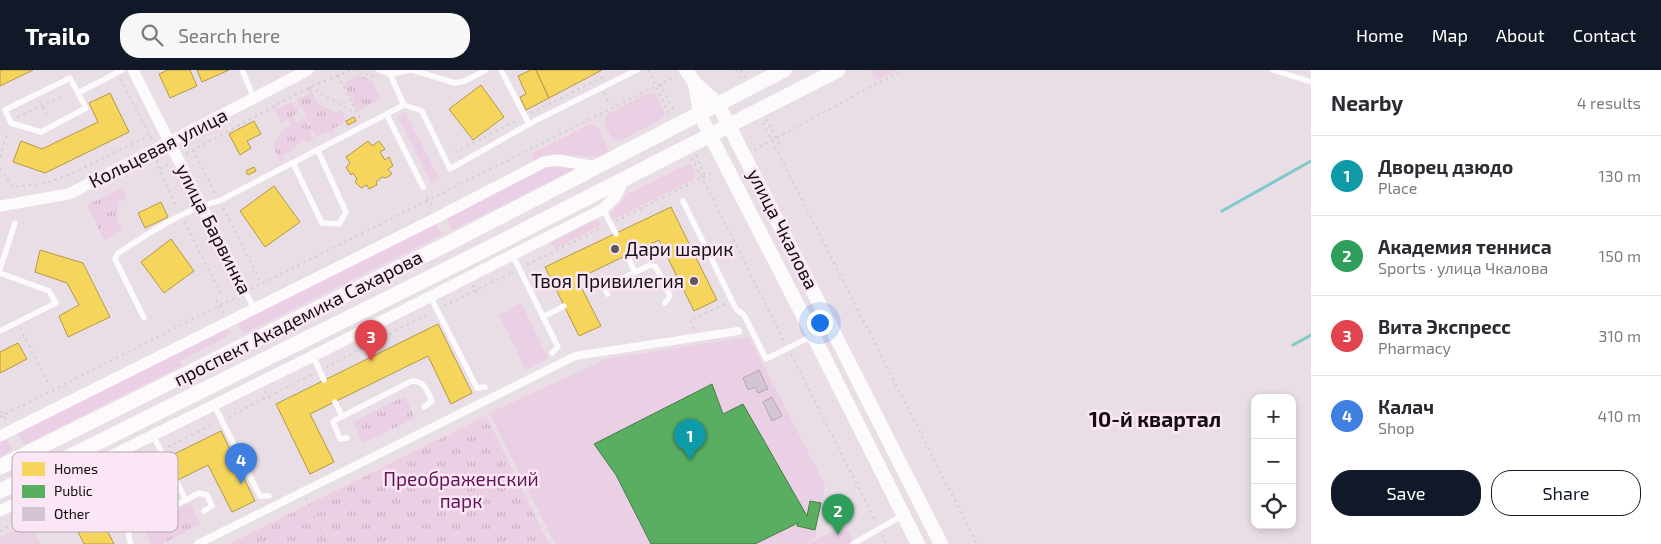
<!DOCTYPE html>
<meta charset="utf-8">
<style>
body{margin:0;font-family:"Exo 2",sans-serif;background:#f7f7f7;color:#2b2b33}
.controls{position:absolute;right:15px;bottom:15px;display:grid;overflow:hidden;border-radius:10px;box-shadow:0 2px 8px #0003}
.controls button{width:45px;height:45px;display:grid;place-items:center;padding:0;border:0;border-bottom:1px solid #e1e1e2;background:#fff;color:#2b2b33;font:25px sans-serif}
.you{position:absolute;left:819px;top:252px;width:18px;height:18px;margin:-12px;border:4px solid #fff;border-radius:50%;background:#1a73e8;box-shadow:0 0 0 8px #1a73e833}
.badge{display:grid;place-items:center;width:32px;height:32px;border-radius:50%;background:#111827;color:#fff;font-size:16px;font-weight:700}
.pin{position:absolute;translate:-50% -41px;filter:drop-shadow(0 1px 2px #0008)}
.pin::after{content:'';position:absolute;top:26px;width:18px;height:15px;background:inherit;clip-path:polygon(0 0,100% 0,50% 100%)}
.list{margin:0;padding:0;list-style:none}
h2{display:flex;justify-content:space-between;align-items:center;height:65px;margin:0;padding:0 20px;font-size:21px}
h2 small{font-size:16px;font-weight:400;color:#7c7c81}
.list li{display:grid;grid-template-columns:32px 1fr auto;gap:15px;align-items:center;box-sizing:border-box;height:80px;padding:0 20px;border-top:1px solid #e1e1e2}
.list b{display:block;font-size:19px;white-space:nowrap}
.list p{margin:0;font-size:16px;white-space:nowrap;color:#7c7c81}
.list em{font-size:16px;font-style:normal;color:#7c7c81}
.actions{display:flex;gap:10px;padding:15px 20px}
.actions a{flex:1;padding:11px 0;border:1px solid #111827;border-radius:20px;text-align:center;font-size:18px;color:#111827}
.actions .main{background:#111827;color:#fff}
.icon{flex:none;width:28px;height:28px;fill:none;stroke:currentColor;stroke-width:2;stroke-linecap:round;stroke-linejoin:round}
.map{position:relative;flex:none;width:1311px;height:474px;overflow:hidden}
header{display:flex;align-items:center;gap:30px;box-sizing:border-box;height:70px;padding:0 25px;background:#111827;color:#fff}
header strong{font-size:24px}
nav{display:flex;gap:28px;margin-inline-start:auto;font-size:18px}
.search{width:350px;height:45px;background:#f7f7f7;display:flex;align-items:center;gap:12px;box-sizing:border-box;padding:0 18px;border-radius:20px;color:#7c7c81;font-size:19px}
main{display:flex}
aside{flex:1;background:#fff}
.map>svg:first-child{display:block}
</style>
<header>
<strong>Trailo</strong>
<div class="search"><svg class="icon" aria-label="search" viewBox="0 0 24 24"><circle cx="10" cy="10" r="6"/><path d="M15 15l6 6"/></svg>Search here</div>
<nav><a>Home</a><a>Map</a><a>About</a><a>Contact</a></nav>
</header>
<main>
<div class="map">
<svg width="1311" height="474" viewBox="0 0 1311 474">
<defs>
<pattern id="park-tufts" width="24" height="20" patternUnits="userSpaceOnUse" patternTransform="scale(1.25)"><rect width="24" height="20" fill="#ebcfe4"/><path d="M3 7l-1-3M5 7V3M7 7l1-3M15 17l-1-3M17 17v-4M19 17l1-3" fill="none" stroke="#c9b1c3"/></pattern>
</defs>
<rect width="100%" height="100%" fill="#e9dee6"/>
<!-- built -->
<path fill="#e7d3e2" d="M30 453 41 474H0V468Z"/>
<!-- grass -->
<g fill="#ebcfe4">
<path d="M870 0H897L880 9 875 8Z"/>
<path d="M649 23 655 24 665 43 663 48 620 71 612 69 604 53 606 45Z"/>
<path d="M405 42 439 109 431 113 398 46Z"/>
<path d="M590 54 597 56 609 82 598 87 551 84 536 91 531 84Z"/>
<path d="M691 93 695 104 694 109 612 150 610 146C613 137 622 134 627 124Z"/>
<path d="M546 97 573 98 574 100 452 160 447 148Z"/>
<path d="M593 149 599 151 601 155 555 179 550 170Z"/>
<path d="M435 152 442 165 243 264 237 252Z"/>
<path d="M521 233 548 288 526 300 499 245Z"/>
<path d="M227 257 229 262 227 267 180 291 182 296 24 375 17 362Z"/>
<path d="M749 267 825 415 815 468 804 474H555L489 343 606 289Z"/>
<path d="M6 367 13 380 0 387V370Z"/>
<path d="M845 455 855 474H808Z"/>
</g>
<!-- park -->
<g fill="url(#park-tufts)" fill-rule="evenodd">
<path d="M358 5 372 10 380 29 358 41 344 13Z"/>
<path d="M310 17 318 35 335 42 341 39 346 52 332 59 335 63 331 65 329 61 316 67 312 60 310 61 314 69 307 73 306 70 295 76V79L282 85 284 90 280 92 273 76 283 60 292 55 289 49 281 53 274 37 276 35 279 39 292 32 295 38 299 35 297 30 309 24 307 19ZM302 37 310 55 309 56 305 48 296 53 292 46 299 42 297 38Z"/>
<path d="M122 118 127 128 119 132 116 148 122 160 104 170 87 135Z"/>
<path d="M405 326 415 348 363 373 353 352Z"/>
<path d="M486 346 549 474H229Z"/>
<path d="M190 433 200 454 162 474H151L143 457Z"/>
</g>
<!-- homes -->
<g fill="#f6d55c" stroke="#b29946">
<path d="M0 0H33L0 16Z"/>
<path d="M168 0H190L197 16 170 28 159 4Z"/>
<path d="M197 0H229L202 12Z"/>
<path d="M531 0H536L549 28 526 40 520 27 526 24 518 6Z"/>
<path d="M536 0H602L549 28Z"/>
<path d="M481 15 504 47 473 70 449 39Z"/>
<path d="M110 23 129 62 45 103 13 92 21 71 42 79 98 52 89 33Z"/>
<path d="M354 47 356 51 348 55 346 51Z"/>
<path d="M254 51 261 64 247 71 251 78 240 85 229 64Z"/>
<path d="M368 71 372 76 379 71 385 79 380 82 385 90 389 87 393 96 388 99 392 104 386 108 382 107 376 112 377 115 369 119 367 115 361 118 355 112 357 109 353 103 351 105 346 97 350 93 346 87Z"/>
<path d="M254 97 256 101 248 105 246 101Z"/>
<path d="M274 116 300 152 265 177 240 141Z"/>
<path d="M161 132 168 147 145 158 138 143Z"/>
<path d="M671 137 717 230 694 241 659 170 577 209 601 256 579 266 545 197Z"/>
<path d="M171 169 194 201 164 223 141 192Z"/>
<path d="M40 180 83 193 110 247 68 267 59 246 79 235 67 213 35 202Z"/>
<path d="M438 254 472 323 451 334 428 286 310 344 334 392 310 404 276 334Z"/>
<path d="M18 273 27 289 0 303V282Z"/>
<path d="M221 361 255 431 232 442 208 395 101 448 114 474H84L66 437Z"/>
</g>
<!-- public -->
<path fill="#5aae61" stroke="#457d49" d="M712 314 723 344 743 334 807 446 810 431 821 433 815 460 797 456 798 453 755 474H651L616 405 594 374Z"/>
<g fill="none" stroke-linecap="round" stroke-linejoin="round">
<!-- stream -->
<g stroke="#80c9c8" stroke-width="3">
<path d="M1222 141 1311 91"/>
<path d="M1293 275 1311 265"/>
</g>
</g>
<!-- building -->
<g fill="#d5c4d1" stroke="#b2aab0">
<path d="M759 300 768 319 758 323 755 317 748 320 743 308Z"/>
<path d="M772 327 782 346 772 351 763 332Z"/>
</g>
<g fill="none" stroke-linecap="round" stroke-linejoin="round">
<!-- path -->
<g stroke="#d3d0d2" stroke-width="2" stroke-dasharray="2.5 4" stroke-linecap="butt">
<path d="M353 0 375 7"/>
<path d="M648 0 670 46"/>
<path d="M736 0 740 9"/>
<path d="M741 0 745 7"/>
<path d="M338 5 361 50"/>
<path d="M120 9 152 69"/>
<path d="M660 14 675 43"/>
<path d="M310 17 355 43"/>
<path d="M604 23 610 34"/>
<path d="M40 31 49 49"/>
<path d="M531 43 605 6"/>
<path d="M17 47 61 27"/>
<path d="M766 49 779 74"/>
<path d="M763 53 977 474"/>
<path d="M193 80 216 125"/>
<path d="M754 80 902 0"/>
<path d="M455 82 518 50"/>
<path d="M186 84 310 17 351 0"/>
<path d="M696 85 705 106"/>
<path d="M0 87 8 61"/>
<path d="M692 88 784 271"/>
<path d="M157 90 159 99 177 138"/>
<path d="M0 98 13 117 45 113 67 106 150 65"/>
<path d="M160 99 169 93"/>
<path d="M427 127 433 138"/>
<path d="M223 138 260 210"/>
<path d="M616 151 715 101"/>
<path d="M184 152 223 227"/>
<path d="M527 195 603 157"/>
<path d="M473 215 478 224"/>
<path d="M251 219 676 6"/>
<path d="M216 230 224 244"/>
<path d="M444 236 513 202"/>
<path d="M20 258 50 316"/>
<path d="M694 259 690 250 725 234"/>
<path d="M791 284 876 452"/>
<path d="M326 297 430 243"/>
<path d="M265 321 270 329"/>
<path d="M1 341 7 352"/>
<path d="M0 347 238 226"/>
<path d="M228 347 313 304"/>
<path d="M168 377 215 353"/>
<path d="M306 428 327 474"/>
<path d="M48 429 53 438"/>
<path d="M0 461 155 384"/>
<path d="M882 465 887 474"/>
</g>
<!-- service -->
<g stroke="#fcfafb" stroke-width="5.5">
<path d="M242 0 254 28"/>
<path d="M379 0 390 4 391 2"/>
<path d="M412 0 455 13 465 11 486 0"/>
<path d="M501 0 529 54"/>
<path d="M1273 0 1311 12"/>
<path d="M70 8 86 38 41 62 11 53 5 40Z"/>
<path d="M78 23 122 0"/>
<path d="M404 35 422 41 450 99 529 54 637 0"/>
<path d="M387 45 423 117"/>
<path d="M293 93 322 153 339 154 346 142 318 81"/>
<path d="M683 131 736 239 744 245 766 289 812 266"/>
<path d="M603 139 616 164"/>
<path d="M512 184 558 277 552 283"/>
<path d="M627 186 635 202"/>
<path d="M0 199 15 153"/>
<path d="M0 203 49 221 56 233 0 261"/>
<path d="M241 214 254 238"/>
<path d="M607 224 605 217 650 195 656 197 670 226 665 233"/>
<path d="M430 226 477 318 485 317"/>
<path d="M543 247 564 236"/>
<path d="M144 248 115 189 118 183C150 163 182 140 219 131L404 35 390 4 411 0"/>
<path d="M313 286 324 310"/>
<path d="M335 332 342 346"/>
<path d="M214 335 260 426H269"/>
<path d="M153 365 165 389"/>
<path d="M347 368 340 369 333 352 335 350 412 311C425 311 427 321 432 331L424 337"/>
<path d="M176 411 186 430"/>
<path d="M131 474C128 468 127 463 131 458L199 423 207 425 212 436 204 441"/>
<path d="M853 474 903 445"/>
</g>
<!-- pedestrian -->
<path stroke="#fcfafb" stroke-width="8" d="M198 474 575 286 738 261"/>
<!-- minor -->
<g stroke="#fcfafb" stroke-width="11">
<path d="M133 0 241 214"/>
<path d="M0 136 69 124 308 0"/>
<path d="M0 366 438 147 544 92 558 90 596 97"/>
<path d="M0 441 313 286 603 139 615 127 625 108"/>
</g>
<!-- tertiary -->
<g stroke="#fcfafb" stroke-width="14">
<path d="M686 0 695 13 718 34 941 474"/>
<path d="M695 13 700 44 710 65 813 265 918 474"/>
</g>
<!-- secondary -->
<g stroke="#fcfafb" stroke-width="15">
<path d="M0 397 451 172 784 0"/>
<path d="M0 421 461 192 838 0"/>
</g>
</g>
<!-- markers -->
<g fill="#5e565c" stroke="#fbe6f6" stroke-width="2">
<circle cx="615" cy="179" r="5"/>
<circle cx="694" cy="211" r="5"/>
</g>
<g text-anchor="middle" stroke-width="5" stroke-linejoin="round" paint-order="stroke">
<!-- street labels -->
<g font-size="19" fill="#130c11" stroke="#fbe6f6">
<text transform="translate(158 78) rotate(-27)" y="7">Кольцевая улица</text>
<text transform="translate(214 159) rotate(63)" y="7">улица Барвинка</text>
<text transform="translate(783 159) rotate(63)" y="7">улица Чкалова</text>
<text transform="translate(298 248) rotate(-27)" y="7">проспект Академика Сахарова</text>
</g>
<!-- poi labels -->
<g font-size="19" fill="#130c11" stroke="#fbe6f6" text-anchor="start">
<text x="625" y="186">Дари шарик</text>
<text x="684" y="218" text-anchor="end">Твоя Привилегия</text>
</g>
<!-- park labels -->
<g font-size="19" fill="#601655" stroke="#fbe6f6">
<text x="461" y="416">Преображенский<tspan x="461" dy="22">парк</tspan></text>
</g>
<!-- quarter labels -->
<g font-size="21" font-weight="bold" fill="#130c11" stroke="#fbe6f6">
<text x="1155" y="357">10-й квартал</text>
</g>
</g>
<!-- legend -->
<rect x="12" y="382" width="166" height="80" rx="8" fill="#fbe6f6" stroke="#b5a5b1" stroke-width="1"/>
<rect x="22" y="392" width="23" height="14" fill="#f6d55c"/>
<rect x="22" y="415" width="23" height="13" fill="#5aae61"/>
<rect x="22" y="437" width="23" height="14" fill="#d5c4d1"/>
<g font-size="14" fill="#130c11">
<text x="54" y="404">Homes</text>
<text x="54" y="426">Public</text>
<text x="54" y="449">Other</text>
</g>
</svg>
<div class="controls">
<button>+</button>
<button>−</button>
<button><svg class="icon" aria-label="locate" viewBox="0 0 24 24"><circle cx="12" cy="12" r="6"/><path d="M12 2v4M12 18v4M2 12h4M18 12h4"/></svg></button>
</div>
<div class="you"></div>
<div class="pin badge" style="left:690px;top:390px;background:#0f9aa8">1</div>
<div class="pin badge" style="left:838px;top:465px;background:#2e9e5b">2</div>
<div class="pin badge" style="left:371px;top:291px;background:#e0444e">3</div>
<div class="pin badge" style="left:241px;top:414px;background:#3f7fe0">4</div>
</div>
<aside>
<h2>Nearby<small>4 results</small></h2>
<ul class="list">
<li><span class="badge" style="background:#0f9aa8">1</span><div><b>Дворец дзюдо</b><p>Place</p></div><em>130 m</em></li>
<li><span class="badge" style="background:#2e9e5b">2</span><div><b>Академия тенниса</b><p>Sports · улица Чкалова</p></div><em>150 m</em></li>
<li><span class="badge" style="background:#e0444e">3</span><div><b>Вита Экспресс</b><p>Pharmacy</p></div><em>310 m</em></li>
<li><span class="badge" style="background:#3f7fe0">4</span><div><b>Калач</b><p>Shop</p></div><em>410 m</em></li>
</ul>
<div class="actions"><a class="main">Save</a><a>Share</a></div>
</aside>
</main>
